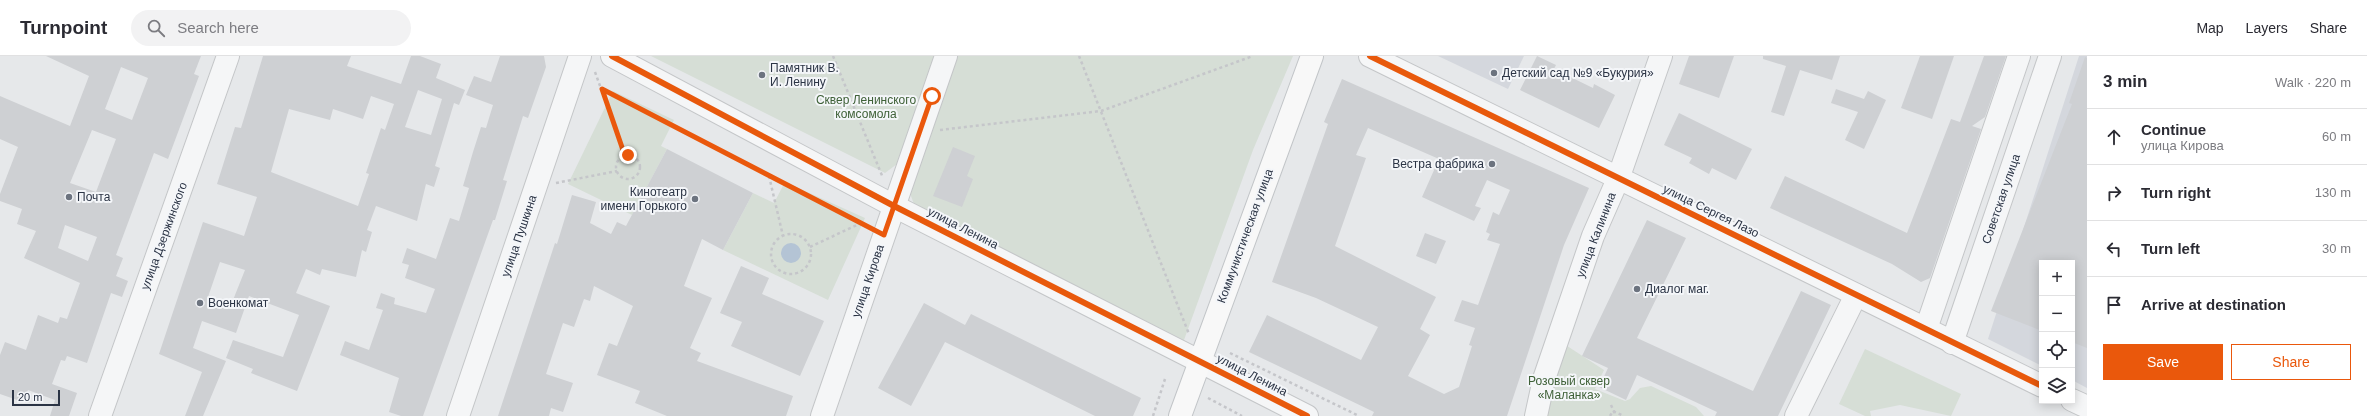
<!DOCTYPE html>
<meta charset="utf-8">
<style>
body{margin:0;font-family:Arial,sans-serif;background:#f2f2f3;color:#2b2b33}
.controls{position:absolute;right:12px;bottom:12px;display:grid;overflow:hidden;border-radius:0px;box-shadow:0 2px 10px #0003}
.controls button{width:36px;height:36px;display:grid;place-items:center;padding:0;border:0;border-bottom:1px solid #e1e1e2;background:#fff;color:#2b2b33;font:20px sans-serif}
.scale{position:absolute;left:12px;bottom:10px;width:48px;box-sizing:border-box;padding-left:4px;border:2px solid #2b3445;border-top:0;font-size:11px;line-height:14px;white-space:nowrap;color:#2b3445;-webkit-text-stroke:3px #f4f6f9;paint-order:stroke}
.stop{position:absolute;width:12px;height:12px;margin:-9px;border:3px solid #ea580c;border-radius:50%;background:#fff}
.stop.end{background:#ea580c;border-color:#fff;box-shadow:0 1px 4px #0008}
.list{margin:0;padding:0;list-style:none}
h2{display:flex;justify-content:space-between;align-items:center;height:52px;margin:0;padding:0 16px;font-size:17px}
h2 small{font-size:13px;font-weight:400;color:#7c7c81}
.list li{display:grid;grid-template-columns:26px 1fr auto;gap:12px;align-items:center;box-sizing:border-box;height:56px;padding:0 16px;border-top:1px solid #e1e1e2}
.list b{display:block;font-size:15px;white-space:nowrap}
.list p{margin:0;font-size:13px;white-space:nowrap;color:#7c7c81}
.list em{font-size:13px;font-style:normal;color:#7c7c81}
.actions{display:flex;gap:8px;padding:12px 16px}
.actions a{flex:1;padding:9px 0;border:1px solid #ea580c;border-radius:0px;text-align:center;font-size:14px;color:#ea580c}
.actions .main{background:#ea580c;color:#fff}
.icon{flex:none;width:22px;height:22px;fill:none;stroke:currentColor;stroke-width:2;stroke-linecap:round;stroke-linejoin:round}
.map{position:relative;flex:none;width:2087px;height:360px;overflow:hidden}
header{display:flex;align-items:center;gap:24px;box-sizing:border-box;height:56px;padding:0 20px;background:#fff;border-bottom:1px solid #e1e1e2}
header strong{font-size:19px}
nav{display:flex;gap:22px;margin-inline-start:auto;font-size:14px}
.search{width:280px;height:36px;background:#f2f2f3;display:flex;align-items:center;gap:10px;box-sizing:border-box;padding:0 14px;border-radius:22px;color:#7c7c81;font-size:15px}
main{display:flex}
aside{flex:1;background:#fff}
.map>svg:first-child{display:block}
</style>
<header>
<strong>Turnpoint</strong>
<div class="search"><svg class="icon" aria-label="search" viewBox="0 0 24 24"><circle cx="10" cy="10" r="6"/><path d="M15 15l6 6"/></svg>Search here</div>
<nav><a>Map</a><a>Layers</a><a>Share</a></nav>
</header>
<main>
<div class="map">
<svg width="2087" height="360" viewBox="0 0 2087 360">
<rect width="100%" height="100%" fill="#e6e8ea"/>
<!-- built -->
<g fill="#d4d7dd">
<path d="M1438 0H1524L1508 33Z"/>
<path d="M2079 0H2087V332L2072 324V207H2042V310L1988 283Z"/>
</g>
<!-- green -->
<g fill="#d6ded6">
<path d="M651 0H939L901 105 885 117Z"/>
<path d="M946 0H1293L1253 94 1184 284 915 151 904 121Z"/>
<path d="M613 35 674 64 661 90 667 93 632 159 568 128Z"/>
<path d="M785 126 865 162 828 244 723 194 753 137 774 147Z"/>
<path d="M1558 284 1604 314 1595 333 1625 345 1630 343 1640 332 1651 330 1696 351 1704 360H1536Z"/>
<path d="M1865 293 1961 338 1951 360 1900 349 1870 355 1871 360H1865L1839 348Z"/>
</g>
<!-- water -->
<circle fill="#b4c4d5" cx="791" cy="197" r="10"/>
<!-- building -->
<g fill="#ced0d3" fill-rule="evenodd">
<path d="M46 0H201L194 18 199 20 168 103 154 97 116 199 123 202 116 220 128 225 122 241 111 237 87 307 67 300 65 305 61 304 52 328 77 337 69 360H50L55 344 28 334 23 346 0 338V299L5 286 26 294 38 259 58 267 60 261 67 263 80 227 24 202 36 175 17 168 22 153 0 145V138L18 91 0 83V40L70 70 89 20ZM121 11 148 22 132 64 105 53ZM92 74 116 83 96 136 70 127ZM65 169 97 181 88 205 58 192Z"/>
<path d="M263 0H351L347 10 401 28 411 0H420L441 8 436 22 465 34 459 49 454 47 435 110 440 112 434 131 426 128 417 165 376 150 367 174 372 176 366 196 362 194 356 221 322 213 320 219 306 213 296 237 330 250 297 335 251 317 253 313 226 302 233 284 283 301 299 259 249 240 236 277 202 265 193 292 226 305 203 360H185L202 316 159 298 203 166 244 180 257 141 217 128 235 71 241 72ZM418 34 442 43 431 79 405 71ZM371 40 394 48 385 74 381 72 366 117 369 118 358 150 271 116 289 53 330 64 333 53 363 63ZM220 206 245 214 231 249 208 241Z"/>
<path d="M500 0H544L546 11 528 62 523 60 503 124 507 125 495 164H493L423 360H401L389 356 399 322 340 299 345 285 369 294 383 254 376 252 381 237 395 242 394 248 426 257 435 233 405 222 409 209 402 207 407 192 436 203 450 162 459 165 469 132 463 130 473 96 481 71 486 72 493 49 466 39 474 20 491 26Z"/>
<path d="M1537 0 1556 9 1554 13 1593 32 1594 28 1615 39 1599 72 1520 34Z"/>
<path d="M1689 0H1734L1719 42 1679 28Z"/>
<path d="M1763 0H1840L1832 24 1800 14 1784 60 1771 56 1786 10 1763 3Z"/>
<path d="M1920 0H1954L1932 63 1901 52Z"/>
<path d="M1984 0H2006L1985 61 1972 70 1981 73 1930 222 1921 226 1892 208 1770 152 1785 120 1907 177 1951 63 1960 66Z"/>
<path d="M2085 1 2087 2V292L2072 286V207H2042V275L1991 255 2072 48 2069 47Z"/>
<path d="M1342 23 1589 132 1564 189 1507 360H1372L1374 356 1249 296 1267 259 1361 304 1378 271 1316 242 1272 226 1328 68 1324 66ZM1368 72 1439 103 1422 141 1474 165 1481 152 1475 150 1487 124 1510 134 1499 159 1493 156 1486 176 1490 178 1487 184 1500 188 1478 249 1462 244 1454 265 1475 272 1469 289 1472 290 1459 331 1444 338 1408 320 1430 279 1420 273 1436 241 1335 190 1366 102 1356 99Z"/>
<path d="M1836 33 1864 43 1868 35 1886 44 1864 93 1845 84 1858 56 1831 47Z"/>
<path d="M1679 57 1752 93 1736 124 1712 112 1709 118 1689 107 1692 102 1664 89Z"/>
<path d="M953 91 975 100 967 120 973 123 962 151 933 140Z"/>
<path d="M667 93 753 137 723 194 702 183 684 230 712 242 690 292 701 297 697 305 793 340 786 360H667L635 347 640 335 597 319 609 287 617 290 633 250 594 230 590 245 584 243 574 271 563 267 546 318 573 327 563 356 551 352 549 360H498L555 187 557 188 572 139 596 146 590 167 611 178 617 166 626 170Z"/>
<path d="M1647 164 1686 182 1637 282 1753 335 1801 235 1831 249 1778 360H1715L1717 356 1637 319 1626 344 1599 331 1608 312 1582 300Z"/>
<path d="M1425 177 1446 185 1436 208 1416 200Z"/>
<path d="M741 210 769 222 762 238 824 265 800 320 731 290 742 266 720 257Z"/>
<path d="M924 247 965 269 971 258 1141 342 1133 360H1095L945 286 911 350 878 332Z"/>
</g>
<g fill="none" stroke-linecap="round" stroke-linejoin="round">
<!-- minor casing -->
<g stroke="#c4c6c8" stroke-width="24">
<g id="minor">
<path d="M612 0 894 150 1307 360"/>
<path d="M1370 0 2042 330"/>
<path d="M1926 273 2019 0"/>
<path d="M1952 287 2050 0"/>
<path d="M2072 344 2087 351"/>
<path d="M100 360 228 0"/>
<path d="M458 360 580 0"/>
<path d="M822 360 946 0"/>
<path d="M1536 360 1544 323 1593 180 1618 123 1661 0"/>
<path d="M1796 360 1856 239"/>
</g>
</g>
<!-- major casing -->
<g stroke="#c2c5c8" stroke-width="24">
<path id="major" d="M1180 360 1312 0"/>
</g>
<!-- path -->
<g stroke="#c5c6ca" stroke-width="2.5" stroke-dasharray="3 3" stroke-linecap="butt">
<path d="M833 0 883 122"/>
<path d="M1079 0 1189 278"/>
<path d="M595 16 625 99"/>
<path d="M602 33 868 170"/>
<path d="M940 74 1101 55 1253 0"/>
<circle cx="628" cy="111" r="12"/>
<path d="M769 120 783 180"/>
<path d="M556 127 617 115"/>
<circle cx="791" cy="198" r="20"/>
<path d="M810 191 861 167"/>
<path d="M1230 297 1359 360"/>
<path d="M1208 342 1242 360"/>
<path d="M1611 349 1616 360"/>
<path d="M1153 360 1165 323"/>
<path d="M1610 360 1613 355 1624 360"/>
</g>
<!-- minor -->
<use href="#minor" stroke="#f5f6f7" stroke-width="22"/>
<!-- major -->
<use href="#major" stroke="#f8f8f8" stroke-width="22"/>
<!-- cycleway casing -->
<g stroke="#f4f6f9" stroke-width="8">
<g id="cycleway">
<path d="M612 0 894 150 1307 360"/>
<path d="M1370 0 2042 330"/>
</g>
</g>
<!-- cycleway -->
<use href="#cycleway" stroke="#e8590c" stroke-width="6"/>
</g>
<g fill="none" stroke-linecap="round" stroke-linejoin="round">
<!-- route -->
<path stroke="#ea580c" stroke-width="5" d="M628 99 625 100 602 33 884 179 932 40"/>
</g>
<!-- markers -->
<g fill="#6c737f" stroke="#f4f6f9" stroke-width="1.5">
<circle cx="1494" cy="17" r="4"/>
<circle cx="762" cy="19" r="4"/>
<circle cx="1492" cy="108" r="4"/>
<circle cx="69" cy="141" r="4"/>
<circle cx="695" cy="143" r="4"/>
<circle cx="1637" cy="233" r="4"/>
<circle cx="200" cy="247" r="4"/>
</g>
<g text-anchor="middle" stroke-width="4" stroke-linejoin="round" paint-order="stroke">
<!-- poi labels -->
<g font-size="12" fill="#2b3445" stroke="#f4f6f9" text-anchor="start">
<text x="770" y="16">Памятник В.<tspan x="770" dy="14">И. Ленину</tspan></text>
<text x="1502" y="21">Детский сад №9 «Букурия»</text>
<text x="1484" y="112" text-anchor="end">Вестра фабрика</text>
<text x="687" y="140" text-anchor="end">Кинотеатр<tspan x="687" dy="14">имени Горького</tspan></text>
<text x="77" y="145">Почта</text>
<text x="1645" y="237">Диалог маг.</text>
<text x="208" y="251">Военкомат</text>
</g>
<!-- park labels -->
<g font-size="12" fill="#3f6138" stroke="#f4f6f9">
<text x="866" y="48">Сквер Ленинского<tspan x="866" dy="14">комсомола</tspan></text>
<text x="1569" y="329">Розовый сквер<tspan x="1569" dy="14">«Маланка»</tspan></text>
</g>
<!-- street labels -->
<g font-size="12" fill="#2b3445" stroke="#f4f6f9">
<text transform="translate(2001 143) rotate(-71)" y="4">Советская улица</text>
<text transform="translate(1711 155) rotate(26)" y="4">улица Сергея Лазо</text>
<text transform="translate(963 172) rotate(27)" y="4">улица Ленина</text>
<text transform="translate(1596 179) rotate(-69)" y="4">улица Калинина</text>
<text transform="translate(164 180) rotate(-70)" y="4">улица Дзержинского</text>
<text transform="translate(519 180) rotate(-71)" y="4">улица Пушкина</text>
<text transform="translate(1245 180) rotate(-70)" y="4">Коммунистическая улица</text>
<text transform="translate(868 225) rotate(-71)" y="4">улица Кирова</text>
<text transform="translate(1252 319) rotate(27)" y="4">улица Ленина</text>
</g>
</g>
</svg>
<div class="controls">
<button>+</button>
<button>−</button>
<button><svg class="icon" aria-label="locate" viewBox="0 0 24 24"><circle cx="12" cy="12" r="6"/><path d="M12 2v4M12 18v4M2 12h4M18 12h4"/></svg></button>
<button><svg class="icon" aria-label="layers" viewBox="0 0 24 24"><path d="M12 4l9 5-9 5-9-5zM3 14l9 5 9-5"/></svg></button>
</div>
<div class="scale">20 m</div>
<div class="stop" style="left:932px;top:40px"></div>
<div class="stop end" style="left:628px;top:99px"></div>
</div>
<aside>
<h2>3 min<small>Walk · 220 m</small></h2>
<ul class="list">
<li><svg class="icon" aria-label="ahead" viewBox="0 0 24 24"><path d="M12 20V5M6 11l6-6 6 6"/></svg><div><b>Continue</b><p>улица Кирова</p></div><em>60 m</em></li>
<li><svg class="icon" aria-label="right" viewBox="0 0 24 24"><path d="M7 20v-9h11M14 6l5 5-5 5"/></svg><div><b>Turn right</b></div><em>130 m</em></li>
<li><svg class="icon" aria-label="left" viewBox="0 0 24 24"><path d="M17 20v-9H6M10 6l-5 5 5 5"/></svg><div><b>Turn left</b></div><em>30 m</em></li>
<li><svg class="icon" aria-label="arrive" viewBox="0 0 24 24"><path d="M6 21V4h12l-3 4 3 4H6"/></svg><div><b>Arrive at destination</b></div></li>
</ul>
<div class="actions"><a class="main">Save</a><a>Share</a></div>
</aside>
</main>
